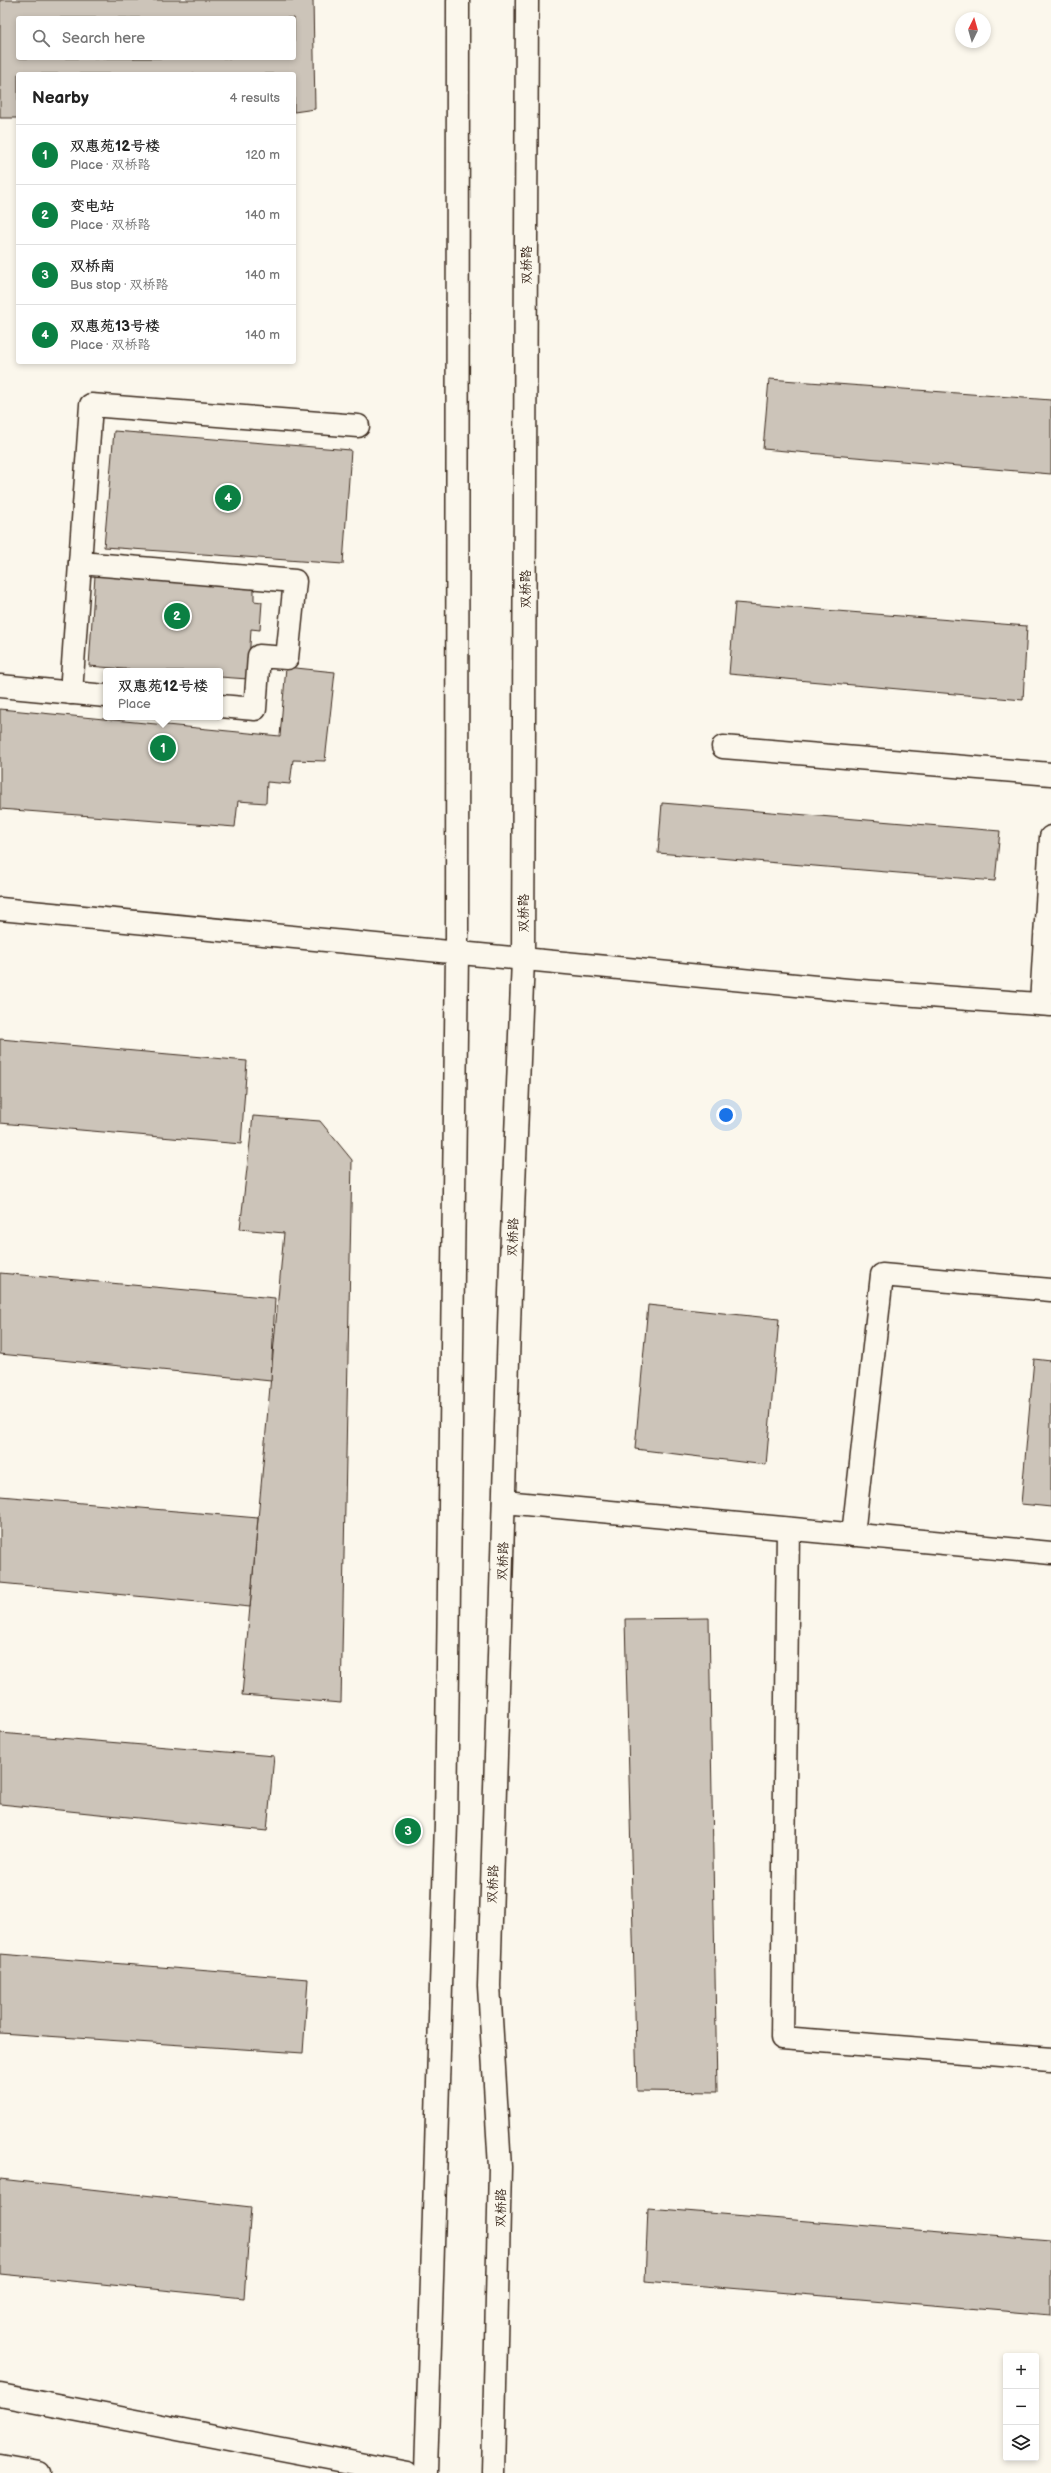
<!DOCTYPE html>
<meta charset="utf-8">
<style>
body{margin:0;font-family:"Balsamiq Sans","LXGW WenKai TC",sans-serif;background:#f2f2f2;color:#222}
.controls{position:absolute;right:12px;bottom:12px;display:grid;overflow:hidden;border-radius:4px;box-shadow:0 2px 6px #0003}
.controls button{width:36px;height:36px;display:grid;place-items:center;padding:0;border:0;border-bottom:1px solid #e0e0e0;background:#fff;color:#222;font:20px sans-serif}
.compass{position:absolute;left:955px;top:12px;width:36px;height:36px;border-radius:50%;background:#fff;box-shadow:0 2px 6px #0003;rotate:5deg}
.you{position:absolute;left:726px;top:1115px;width:14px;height:14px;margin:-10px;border:3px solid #fff;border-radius:50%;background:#1a73e8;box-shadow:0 0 0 6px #1a73e833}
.badge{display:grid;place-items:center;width:26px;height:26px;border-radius:50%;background:#0b8043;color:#fff;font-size:13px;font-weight:700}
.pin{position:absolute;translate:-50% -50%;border:2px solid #fff;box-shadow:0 1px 4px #0006}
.popup{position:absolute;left:103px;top:668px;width:120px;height:52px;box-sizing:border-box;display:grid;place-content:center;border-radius:4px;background:#fff;filter:drop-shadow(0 1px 3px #0005);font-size:13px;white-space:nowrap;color:#767676}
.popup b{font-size:15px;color:#222}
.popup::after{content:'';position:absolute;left:50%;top:100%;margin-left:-8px;border:8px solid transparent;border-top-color:#fff}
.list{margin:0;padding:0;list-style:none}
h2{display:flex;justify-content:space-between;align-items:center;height:52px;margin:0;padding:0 16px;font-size:17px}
h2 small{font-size:13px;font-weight:400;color:#767676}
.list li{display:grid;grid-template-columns:26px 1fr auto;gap:12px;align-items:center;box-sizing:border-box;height:60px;padding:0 16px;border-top:1px solid #e0e0e0}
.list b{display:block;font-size:15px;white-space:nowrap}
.list p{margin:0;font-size:13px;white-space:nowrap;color:#767676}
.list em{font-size:13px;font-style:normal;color:#767676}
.icon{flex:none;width:22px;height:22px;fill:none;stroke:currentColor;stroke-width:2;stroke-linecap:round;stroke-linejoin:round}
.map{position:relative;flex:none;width:1051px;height:2473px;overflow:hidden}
.search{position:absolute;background:#fff;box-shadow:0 2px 6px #0003;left:16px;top:16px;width:280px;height:44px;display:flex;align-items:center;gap:10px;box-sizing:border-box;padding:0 14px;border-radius:4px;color:#767676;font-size:15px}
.panel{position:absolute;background:#fff;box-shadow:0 2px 6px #0003;left:16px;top:72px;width:280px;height:292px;border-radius:4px}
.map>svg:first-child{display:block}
</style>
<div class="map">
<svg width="1051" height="2473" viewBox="0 0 1051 2473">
<rect width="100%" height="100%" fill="#fbf7ec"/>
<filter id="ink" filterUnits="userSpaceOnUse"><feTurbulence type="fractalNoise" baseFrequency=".025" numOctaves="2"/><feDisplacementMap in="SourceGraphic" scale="8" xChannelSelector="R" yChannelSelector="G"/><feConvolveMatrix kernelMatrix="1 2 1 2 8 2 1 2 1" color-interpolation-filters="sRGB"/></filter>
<g filter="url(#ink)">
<!-- building -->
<g fill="#ccc4b9" stroke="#3b2a1e" fill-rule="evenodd">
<path d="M0 0H313L315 109 294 112V74H18V118H0ZM18 18H294V58H18Z"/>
<path d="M769 379 1051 400V474L763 449Z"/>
<path d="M114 431 351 450 343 564 104 547Z"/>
<path d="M95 575 254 588V601L262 602 260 630 251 629 248 679 220 677V671H148L89 666Z"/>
<path d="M735 603 1027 626 1023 700 729 674Z"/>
<path d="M286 667 335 672 325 761 293 760 290 784 267 782 266 803 238 801 235 827 0 809V709L280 736Z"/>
<path d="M662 803 1000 831 995 881 658 853Z"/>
<path d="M0 1039 247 1061 241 1144 0 1123Z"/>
<path d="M253 1116 320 1121 352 1160 341 1703 242 1695 284 1233 240 1229Z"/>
<path d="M0 1273 275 1298 271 1381 0 1354Z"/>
<path d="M648 1305 779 1319 766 1465 635 1449Z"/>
<path d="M1034 1359 1051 1361V1507L1021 1504Z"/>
<path d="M0 1496 258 1518 250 1607 0 1583Z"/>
<path d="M709 1618 717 2092 637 2091 625 1619Z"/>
<path d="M0 1733 274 1756 267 1831 0 1804Z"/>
<path d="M0 1954 308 1979 303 2053 0 2033Z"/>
<path d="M0 2179 251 2207 244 2298 0 2274Z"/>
<path d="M648 2208 1051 2241V2315L645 2281Z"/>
</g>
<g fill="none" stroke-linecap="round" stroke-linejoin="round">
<!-- minor casing -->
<g stroke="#3b2a1e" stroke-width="25">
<g id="minor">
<path d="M80 563 295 581 287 658 259 656 255 709 220 706"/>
<path d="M0 686 106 696"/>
<path d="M71 693 91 405 358 426"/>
<path d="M723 747 1051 774"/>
<path d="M0 909 848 990 1051 1005"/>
<path d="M1041 1004 1051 837"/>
<path d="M504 1502 1051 1553"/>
<path d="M788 1529 782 2038 1051 2059"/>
<path d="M853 1535 882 1275 1051 1290"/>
<path d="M0 2395 407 2473"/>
<path d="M0 2466 39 2473"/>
</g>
</g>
<!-- major casing -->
<g stroke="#3b2a1e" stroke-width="25">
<g id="major">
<path d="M426 2473 446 1823 457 954 458 0"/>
<path d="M493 2473 500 2167 489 1986 511 1261 523 959 527 0"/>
</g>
</g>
<!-- minor -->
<use href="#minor" stroke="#fbf7ec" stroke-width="22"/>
<!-- major -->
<use href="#major" stroke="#fbf7ec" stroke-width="22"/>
</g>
</g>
<g text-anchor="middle" stroke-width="3" stroke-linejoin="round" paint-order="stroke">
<!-- street labels -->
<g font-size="13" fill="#3b2a1e" stroke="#fbf7ec">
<text transform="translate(526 265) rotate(-90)" y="5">双桥路</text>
<text transform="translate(525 589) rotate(-90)" y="5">双桥路</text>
<text transform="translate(523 913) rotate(-90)" y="5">双桥路</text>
<text transform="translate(512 1237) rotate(-88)" y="5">双桥路</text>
<text transform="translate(502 1561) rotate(-88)" y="5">双桥路</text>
<text transform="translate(492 1884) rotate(-88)" y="5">双桥路</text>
<text transform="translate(500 2208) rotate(-89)" y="5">双桥路</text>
</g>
</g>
</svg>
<div class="controls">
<button>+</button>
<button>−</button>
<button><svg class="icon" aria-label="layers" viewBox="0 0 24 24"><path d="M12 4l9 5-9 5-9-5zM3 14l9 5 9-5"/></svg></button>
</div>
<svg class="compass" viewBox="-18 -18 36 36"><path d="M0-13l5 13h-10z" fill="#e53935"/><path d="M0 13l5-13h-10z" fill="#767676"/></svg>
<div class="you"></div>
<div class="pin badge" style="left:163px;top:748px">1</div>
<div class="popup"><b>双惠苑12号楼</b>Place</div>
<div class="pin badge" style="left:177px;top:616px">2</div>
<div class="pin badge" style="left:408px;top:1831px">3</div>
<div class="pin badge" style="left:228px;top:498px">4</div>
<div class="search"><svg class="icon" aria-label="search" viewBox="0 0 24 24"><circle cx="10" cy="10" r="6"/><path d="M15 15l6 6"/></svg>Search here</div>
<section class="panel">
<h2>Nearby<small>4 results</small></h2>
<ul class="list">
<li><span class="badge">1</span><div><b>双惠苑12号楼</b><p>Place · 双桥路</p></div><em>120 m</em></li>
<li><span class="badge">2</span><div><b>变电站</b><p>Place · 双桥路</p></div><em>140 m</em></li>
<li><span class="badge">3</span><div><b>双桥南</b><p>Bus stop · 双桥路</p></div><em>140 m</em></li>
<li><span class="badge">4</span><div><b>双惠苑13号楼</b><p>Place · 双桥路</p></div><em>140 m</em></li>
</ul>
</section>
</div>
